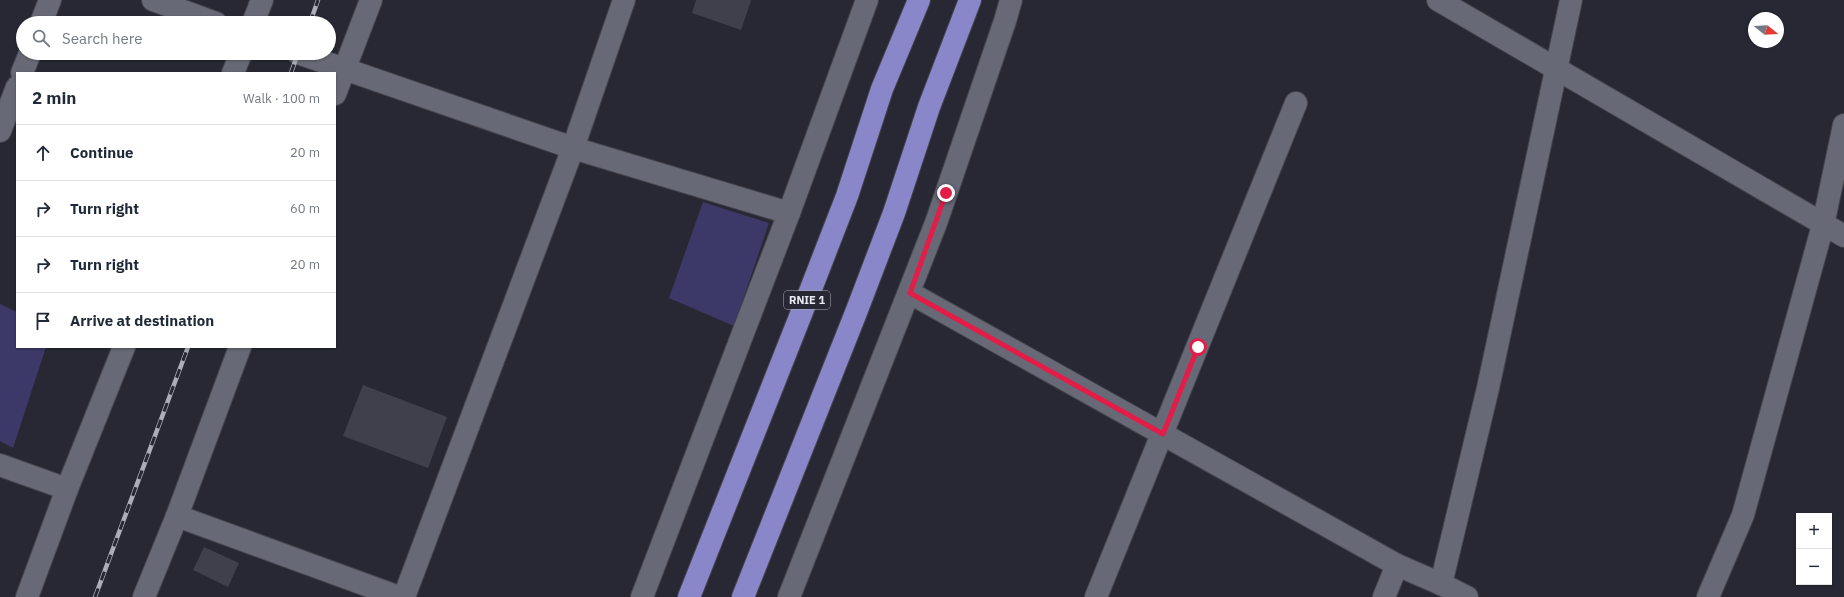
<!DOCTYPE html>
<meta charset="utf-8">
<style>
body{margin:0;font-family:"IBM Plex Sans",sans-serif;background:#f6f6f7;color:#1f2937}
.controls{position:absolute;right:12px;bottom:12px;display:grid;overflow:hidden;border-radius:0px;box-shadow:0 1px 3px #0004}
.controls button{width:36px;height:36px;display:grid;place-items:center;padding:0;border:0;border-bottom:1px solid #e0e1e3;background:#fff;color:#1f2937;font:20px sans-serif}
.compass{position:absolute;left:1748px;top:12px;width:36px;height:36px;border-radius:50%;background:#fff;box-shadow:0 1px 3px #0004;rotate:108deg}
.stop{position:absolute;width:12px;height:12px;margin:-9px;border:3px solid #e11d48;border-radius:50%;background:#fff}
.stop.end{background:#e11d48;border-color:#fff;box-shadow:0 1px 4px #0008}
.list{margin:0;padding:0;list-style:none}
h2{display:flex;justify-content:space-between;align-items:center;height:52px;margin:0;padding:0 16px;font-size:17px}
h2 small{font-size:13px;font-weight:400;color:#747a83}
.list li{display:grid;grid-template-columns:26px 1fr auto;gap:12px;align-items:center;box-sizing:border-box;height:56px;padding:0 16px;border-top:1px solid #e0e1e3}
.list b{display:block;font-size:15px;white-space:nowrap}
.list em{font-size:13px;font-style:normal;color:#747a83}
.icon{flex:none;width:22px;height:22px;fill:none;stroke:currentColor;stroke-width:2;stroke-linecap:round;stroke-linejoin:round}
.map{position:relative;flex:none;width:1844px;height:597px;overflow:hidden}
.search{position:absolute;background:#fff;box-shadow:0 1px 3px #0004;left:16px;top:16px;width:320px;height:44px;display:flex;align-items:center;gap:10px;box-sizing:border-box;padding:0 14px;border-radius:22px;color:#747a83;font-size:15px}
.panel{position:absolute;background:#fff;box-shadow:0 1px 3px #0004;left:16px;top:72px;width:320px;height:276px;border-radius:0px}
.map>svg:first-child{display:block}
</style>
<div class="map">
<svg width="1844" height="597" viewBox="0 0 1844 597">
<rect width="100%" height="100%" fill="#282834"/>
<!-- green -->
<g fill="#3c3968">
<path d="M703 202 769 223 734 326 669 298Z"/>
<path d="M0 304 17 312V347H46L13 448 0 441Z"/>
</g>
<!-- building -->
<g fill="#40404d">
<path d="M696 0H750L751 1 741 30 692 13Z"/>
<path d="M363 385 447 417 428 468 343 436Z"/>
<path d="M204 547 239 563 228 587 193 570Z"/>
</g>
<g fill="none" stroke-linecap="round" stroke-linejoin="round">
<!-- minor casing -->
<g stroke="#45454e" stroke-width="24">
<g id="minor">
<path d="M153 0 216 23"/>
<path d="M1438 0 1844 236"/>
<path d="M41 23 50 0"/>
<path d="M253 23 262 0"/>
<path d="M298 53 573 148 789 213"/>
<path d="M22 73 30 53"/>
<path d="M233 73 241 53"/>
<path d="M335 94 371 0"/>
<path d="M0 131 17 87"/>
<path d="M910 293 1397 565 1441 584 1467 597"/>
<path d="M0 465 67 489"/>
<path d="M177 516 399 597"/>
<path d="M1441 584 1488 388 1571 0"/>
<path d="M27 597 67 489 124 347"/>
<path d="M144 597 177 516 240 347"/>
<path d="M404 597 573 148 624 0"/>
<path d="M642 597 789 213 867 0"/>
<path d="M789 597 936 223 1005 21 1011 0"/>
<path d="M1096 597 1296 103"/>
<path d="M1384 597 1397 565"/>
<path d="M1708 597 1743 515 1823 225 1844 125"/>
</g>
</g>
<!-- highway casing -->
<g stroke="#45454e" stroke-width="24">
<g id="highway">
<path d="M689 597 809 294 847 196 882 89 919 0"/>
<path d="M743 597 857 310 894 213 929 107 970 0"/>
</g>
</g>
<!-- minor -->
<use href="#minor" stroke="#686977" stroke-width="22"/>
<!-- highway -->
<use href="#highway" stroke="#8987c9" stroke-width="22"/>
<!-- rail casing -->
<g stroke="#adadb7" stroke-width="4.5">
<g id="rail">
<path d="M310 23 318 0"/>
<path d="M291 73 298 53"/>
<path d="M95 597 188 347"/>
</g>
</g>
<!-- rail -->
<use href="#rail" stroke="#282834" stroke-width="3" stroke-dasharray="9" stroke-linecap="butt"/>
</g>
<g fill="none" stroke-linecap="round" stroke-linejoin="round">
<!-- route -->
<path stroke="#e11d48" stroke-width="5" d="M946 193 910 293 1163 434 1198 347"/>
</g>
<g text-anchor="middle" stroke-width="3" stroke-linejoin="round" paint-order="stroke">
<!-- shield labels -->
<rect fill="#282834" stroke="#aeafb8" stroke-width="1" x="784" y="291" width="46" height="18" rx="3"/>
<g font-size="11" font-weight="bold" fill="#e8e9f1">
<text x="807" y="304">RNIE 1</text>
</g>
</g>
</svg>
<div class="controls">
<button>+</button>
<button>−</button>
</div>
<svg class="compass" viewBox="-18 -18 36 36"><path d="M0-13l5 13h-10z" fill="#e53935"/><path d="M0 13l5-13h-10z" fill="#747a83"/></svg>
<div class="stop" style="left:1198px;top:347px"></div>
<div class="stop end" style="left:946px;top:193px"></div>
<div class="search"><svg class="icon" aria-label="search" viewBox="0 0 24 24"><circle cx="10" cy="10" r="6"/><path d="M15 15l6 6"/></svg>Search here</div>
<section class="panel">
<h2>2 min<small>Walk · 100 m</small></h2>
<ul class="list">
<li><svg class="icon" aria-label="ahead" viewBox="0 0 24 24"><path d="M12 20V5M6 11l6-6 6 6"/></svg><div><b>Continue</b></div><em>20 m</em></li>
<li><svg class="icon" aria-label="right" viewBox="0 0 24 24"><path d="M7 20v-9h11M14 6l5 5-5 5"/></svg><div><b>Turn right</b></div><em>60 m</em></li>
<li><svg class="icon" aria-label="right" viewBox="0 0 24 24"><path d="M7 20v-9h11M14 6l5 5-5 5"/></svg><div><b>Turn right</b></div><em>20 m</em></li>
<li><svg class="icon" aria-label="arrive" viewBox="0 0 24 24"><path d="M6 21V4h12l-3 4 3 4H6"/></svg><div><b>Arrive at destination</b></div></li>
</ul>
</section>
</div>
